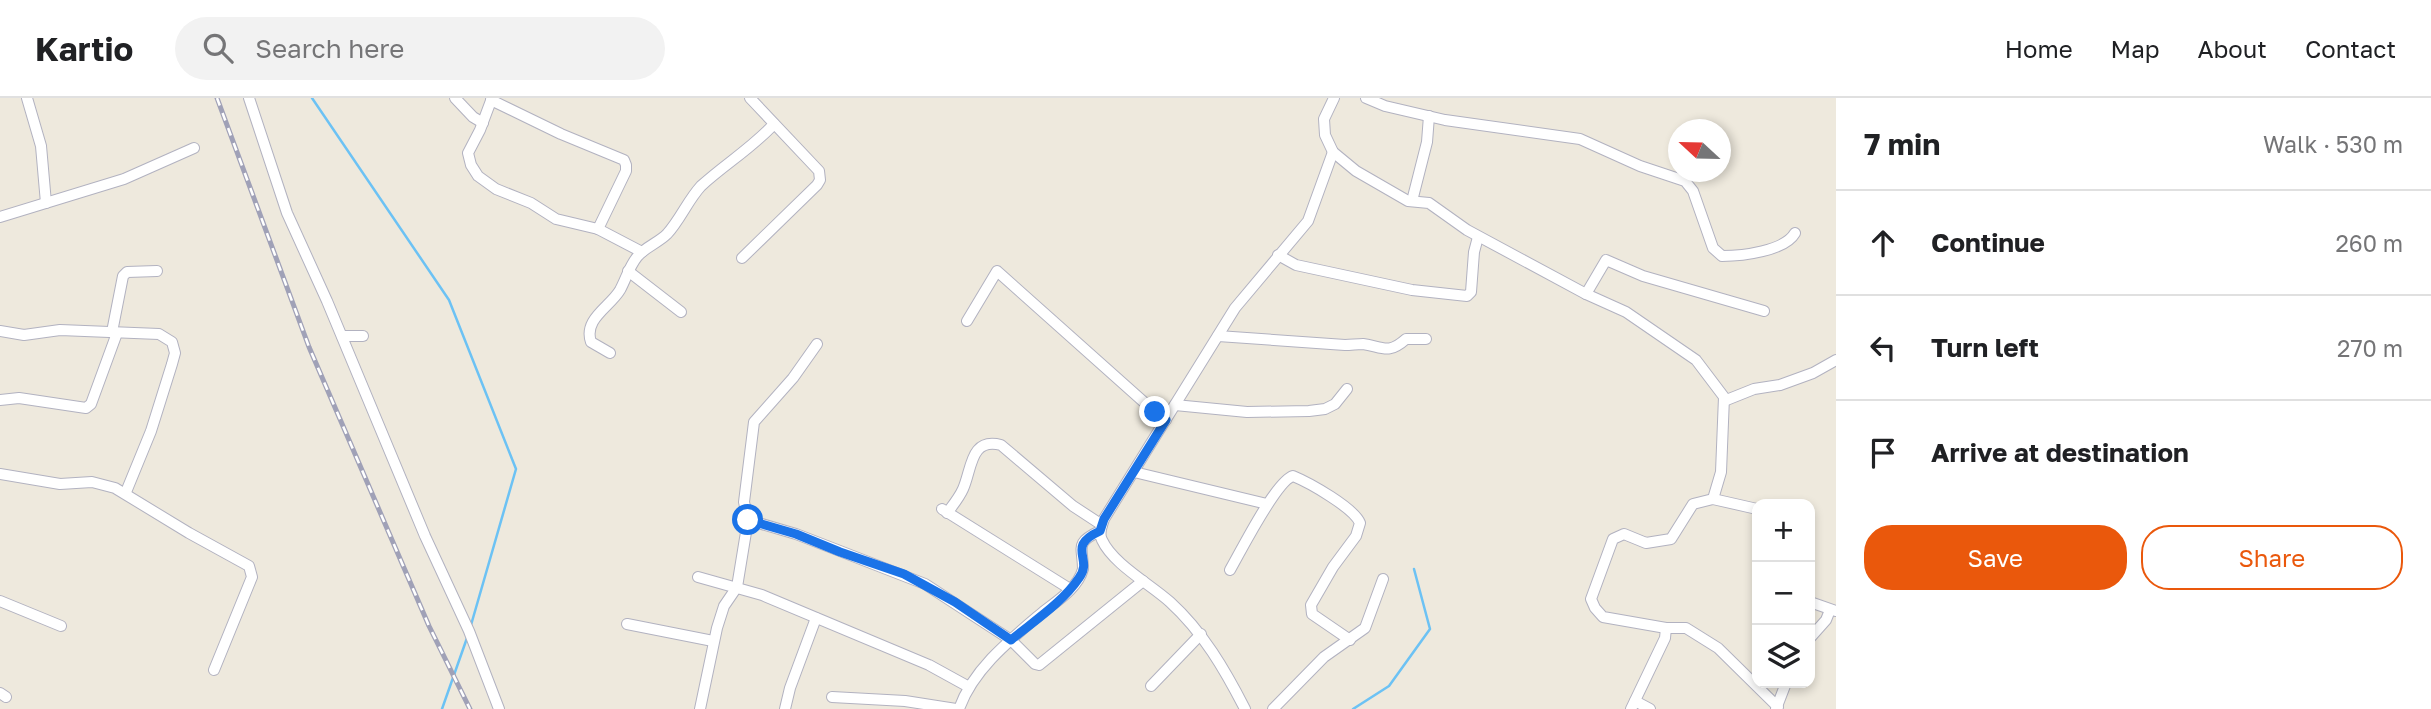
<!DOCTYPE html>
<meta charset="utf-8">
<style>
body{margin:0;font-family:"Golos Text",sans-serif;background:#f2f2f2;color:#202124}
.controls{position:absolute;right:21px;bottom:21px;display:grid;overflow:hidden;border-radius:14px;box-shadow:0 4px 10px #0003}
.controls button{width:63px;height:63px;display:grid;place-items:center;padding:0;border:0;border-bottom:2px solid #e0e0e0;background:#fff;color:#202124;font:35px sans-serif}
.compass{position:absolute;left:1668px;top:21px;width:63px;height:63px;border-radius:50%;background:#fff;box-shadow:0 4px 10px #0003;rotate:292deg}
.stop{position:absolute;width:21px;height:21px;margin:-16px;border:5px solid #1a73e8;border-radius:50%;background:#fff}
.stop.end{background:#1a73e8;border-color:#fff;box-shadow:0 2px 7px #0008}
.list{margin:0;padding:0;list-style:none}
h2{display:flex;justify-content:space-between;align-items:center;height:91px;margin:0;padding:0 28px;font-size:30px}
h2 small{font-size:23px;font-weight:400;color:#757577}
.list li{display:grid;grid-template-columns:46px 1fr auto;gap:21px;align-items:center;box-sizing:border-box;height:105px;padding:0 28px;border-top:2px solid #e0e0e0}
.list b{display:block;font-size:26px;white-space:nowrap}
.list em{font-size:23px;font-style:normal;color:#757577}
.actions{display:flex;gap:14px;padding:21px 28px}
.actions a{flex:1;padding:16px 0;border:2px solid #ea580c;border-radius:28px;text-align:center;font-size:24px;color:#ea580c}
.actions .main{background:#ea580c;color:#fff}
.icon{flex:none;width:38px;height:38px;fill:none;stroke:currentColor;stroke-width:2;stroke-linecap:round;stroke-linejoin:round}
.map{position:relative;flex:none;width:1836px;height:611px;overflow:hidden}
header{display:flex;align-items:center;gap:42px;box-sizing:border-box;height:98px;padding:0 35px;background:#fff;border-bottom:2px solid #e0e0e0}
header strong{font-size:33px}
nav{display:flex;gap:38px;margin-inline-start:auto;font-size:24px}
.search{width:490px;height:63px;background:#f2f2f2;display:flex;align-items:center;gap:18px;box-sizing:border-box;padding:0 24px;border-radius:38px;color:#757577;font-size:26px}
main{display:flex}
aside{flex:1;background:#fff}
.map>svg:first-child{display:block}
</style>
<header>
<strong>Kartio</strong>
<div class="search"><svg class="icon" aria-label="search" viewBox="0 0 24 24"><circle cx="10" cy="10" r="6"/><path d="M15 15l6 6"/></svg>Search here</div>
<nav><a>Home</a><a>Map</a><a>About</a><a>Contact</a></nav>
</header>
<main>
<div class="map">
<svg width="1836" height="611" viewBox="0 0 1836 611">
<rect width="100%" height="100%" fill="#eee9dd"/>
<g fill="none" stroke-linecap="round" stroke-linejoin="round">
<!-- stream -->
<g stroke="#6cc2f4" stroke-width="2.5">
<path d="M312 0 449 202 516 371 471 527"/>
<path d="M442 611 467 540"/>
<path d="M1353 611 1389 588 1430 531 1414 471"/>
</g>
<!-- minor casing -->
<g stroke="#b2b2c0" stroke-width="12">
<g id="minor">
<path d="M27 0 41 48 46 105"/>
<path d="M249 0 287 115 327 203 425 438 469 533 499 611"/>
<path d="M455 0 473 19 483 25"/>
<path d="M492 0 480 32 468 55 471 67 478 78 496 91 531 105 556 121 598 131 642 154"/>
<path d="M1334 0 1324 21 1325 37 1333 54 1356 73 1408 103 1429 105 1467 132 1586 196 1626 214 1696 262 1724 299 1721 374 1713 401 1693 406 1671 441 1646 445 1624 436 1613 441 1591 501 1595 510 1603 519 1666 530 1665 540 1631 611"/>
<path d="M1366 0 1385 8 1445 22 1580 41 1640 68 1685 83 1693 93 1713 150 1722 158C1742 158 1785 153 1795 135"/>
<path d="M491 2 561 36 624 62 626 67V73L598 131"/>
<path d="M1412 103 1427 44 1429 18"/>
<path d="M0 119 124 81 194 50"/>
<path d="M1278 157 1296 167 1412 192 1467 198 1471 194 1474 154 1478 139"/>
<path d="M742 160 817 87 820 82 819 73 750 0"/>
<path d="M628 173 681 214"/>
<path d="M1586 196 1606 162 1643 178 1764 213"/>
<path d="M967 223 997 173 1155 314 1166 322"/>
<path d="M0 233 24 237 60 232 159 236 172 244 175 255 172 266 151 333 126 394"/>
<path d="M112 234 123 178 127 174 157 173"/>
<path d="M342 238H363"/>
<path d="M1218 238 1345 247C1351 247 1357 246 1363 246 1383 249 1388 257 1406 241H1426"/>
<path d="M610 255 591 244C583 221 610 209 620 192 626 181 629 169 637 159 645 149 658 145 667 136 680 122 688 102 701 88 725 66 752 50 774 26"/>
<path d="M0 302 19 300 86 310 91 306 117 235"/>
<path d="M1724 303 1754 291 1780 287 1813 275 1836 262"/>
<path d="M1175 307 1247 314 1309 313 1325 311 1335 306 1347 291"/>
<path d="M1134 374 1267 406"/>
<path d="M0 376 60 386 92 384 115 390 189 435 249 468 252 479 214 572"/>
<path d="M1713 401 1757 411"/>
<path d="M942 411 1070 491"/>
<path d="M947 415C953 407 959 400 963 391 972 371 970 339 1001 347L1073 408 1102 427"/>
<path d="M748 422 796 436 925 486 1011 542 1035 566 1039 567 1143 483"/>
<path d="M1230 472C1241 453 1276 383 1293 378 1310 385 1354 410 1360 425L1356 438 1333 469 1311 507 1312 516 1350 542"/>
<path d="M698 479 762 497 929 567 969 589"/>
<path d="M0 503 61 528"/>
<path d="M1810 504 1836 513"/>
<path d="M627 526 713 543"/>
<path d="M1666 530H1686L1718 550 1778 609"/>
<path d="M1810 540 1826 522 1830 512"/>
<path d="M1151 588 1201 536"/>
<path d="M0 595 6 599"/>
<path d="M832 599 905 603 956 611"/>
<path d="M1635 603 1650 611"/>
<path d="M700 611 717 530 724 508 737 489 748 422 744 404 754 324 793 280 817 246"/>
<path d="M785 611 790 590 816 520"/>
<path d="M959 611C973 571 1011 541 1043 514 1057 503 1078 490 1083 471 1083 449 1074 445 1100 433"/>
<path d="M1245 611C1225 572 1203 534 1170 504 1150 486 1113 466 1102 442 1098 435 1102 428 1104 421L1235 210 1308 123 1333 54"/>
<path d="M1273 611 1324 559 1365 530 1383 481"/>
<path d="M1776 611 1786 585"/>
</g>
</g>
<!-- minor -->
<use href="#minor" stroke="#fff" stroke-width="10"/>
<!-- rail casing -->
<g stroke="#a0a1b7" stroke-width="5">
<path id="rail" d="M217 0 309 249 429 528 470 611"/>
</g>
<!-- rail -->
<use href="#rail" stroke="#fff" stroke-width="2.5" stroke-dasharray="8" stroke-linecap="butt"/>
</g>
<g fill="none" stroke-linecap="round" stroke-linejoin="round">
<!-- route -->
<path stroke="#1a73e8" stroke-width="9" d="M748 422 796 436 840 454 904 476 955 504 1011 542C1034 523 1062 505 1079 480 1094 460 1065 449 1100 433L1104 421 1166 322 1155 314"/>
</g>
</svg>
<div class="controls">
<button>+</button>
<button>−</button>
<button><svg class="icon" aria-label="layers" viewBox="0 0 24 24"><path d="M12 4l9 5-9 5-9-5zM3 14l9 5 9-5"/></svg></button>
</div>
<svg class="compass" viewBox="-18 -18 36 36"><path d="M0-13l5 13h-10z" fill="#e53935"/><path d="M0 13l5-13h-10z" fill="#757577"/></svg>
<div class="stop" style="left:748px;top:422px"></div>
<div class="stop end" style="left:1155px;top:314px"></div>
</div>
<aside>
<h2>7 min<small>Walk · 530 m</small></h2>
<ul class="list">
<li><svg class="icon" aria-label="ahead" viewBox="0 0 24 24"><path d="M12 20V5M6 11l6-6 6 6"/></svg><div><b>Continue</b></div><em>260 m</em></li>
<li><svg class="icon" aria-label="left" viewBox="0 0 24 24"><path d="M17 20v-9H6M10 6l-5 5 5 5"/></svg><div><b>Turn left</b></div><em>270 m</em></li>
<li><svg class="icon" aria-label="arrive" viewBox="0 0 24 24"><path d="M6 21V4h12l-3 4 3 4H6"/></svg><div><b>Arrive at destination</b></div></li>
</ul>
<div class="actions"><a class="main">Save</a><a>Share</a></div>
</aside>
</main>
